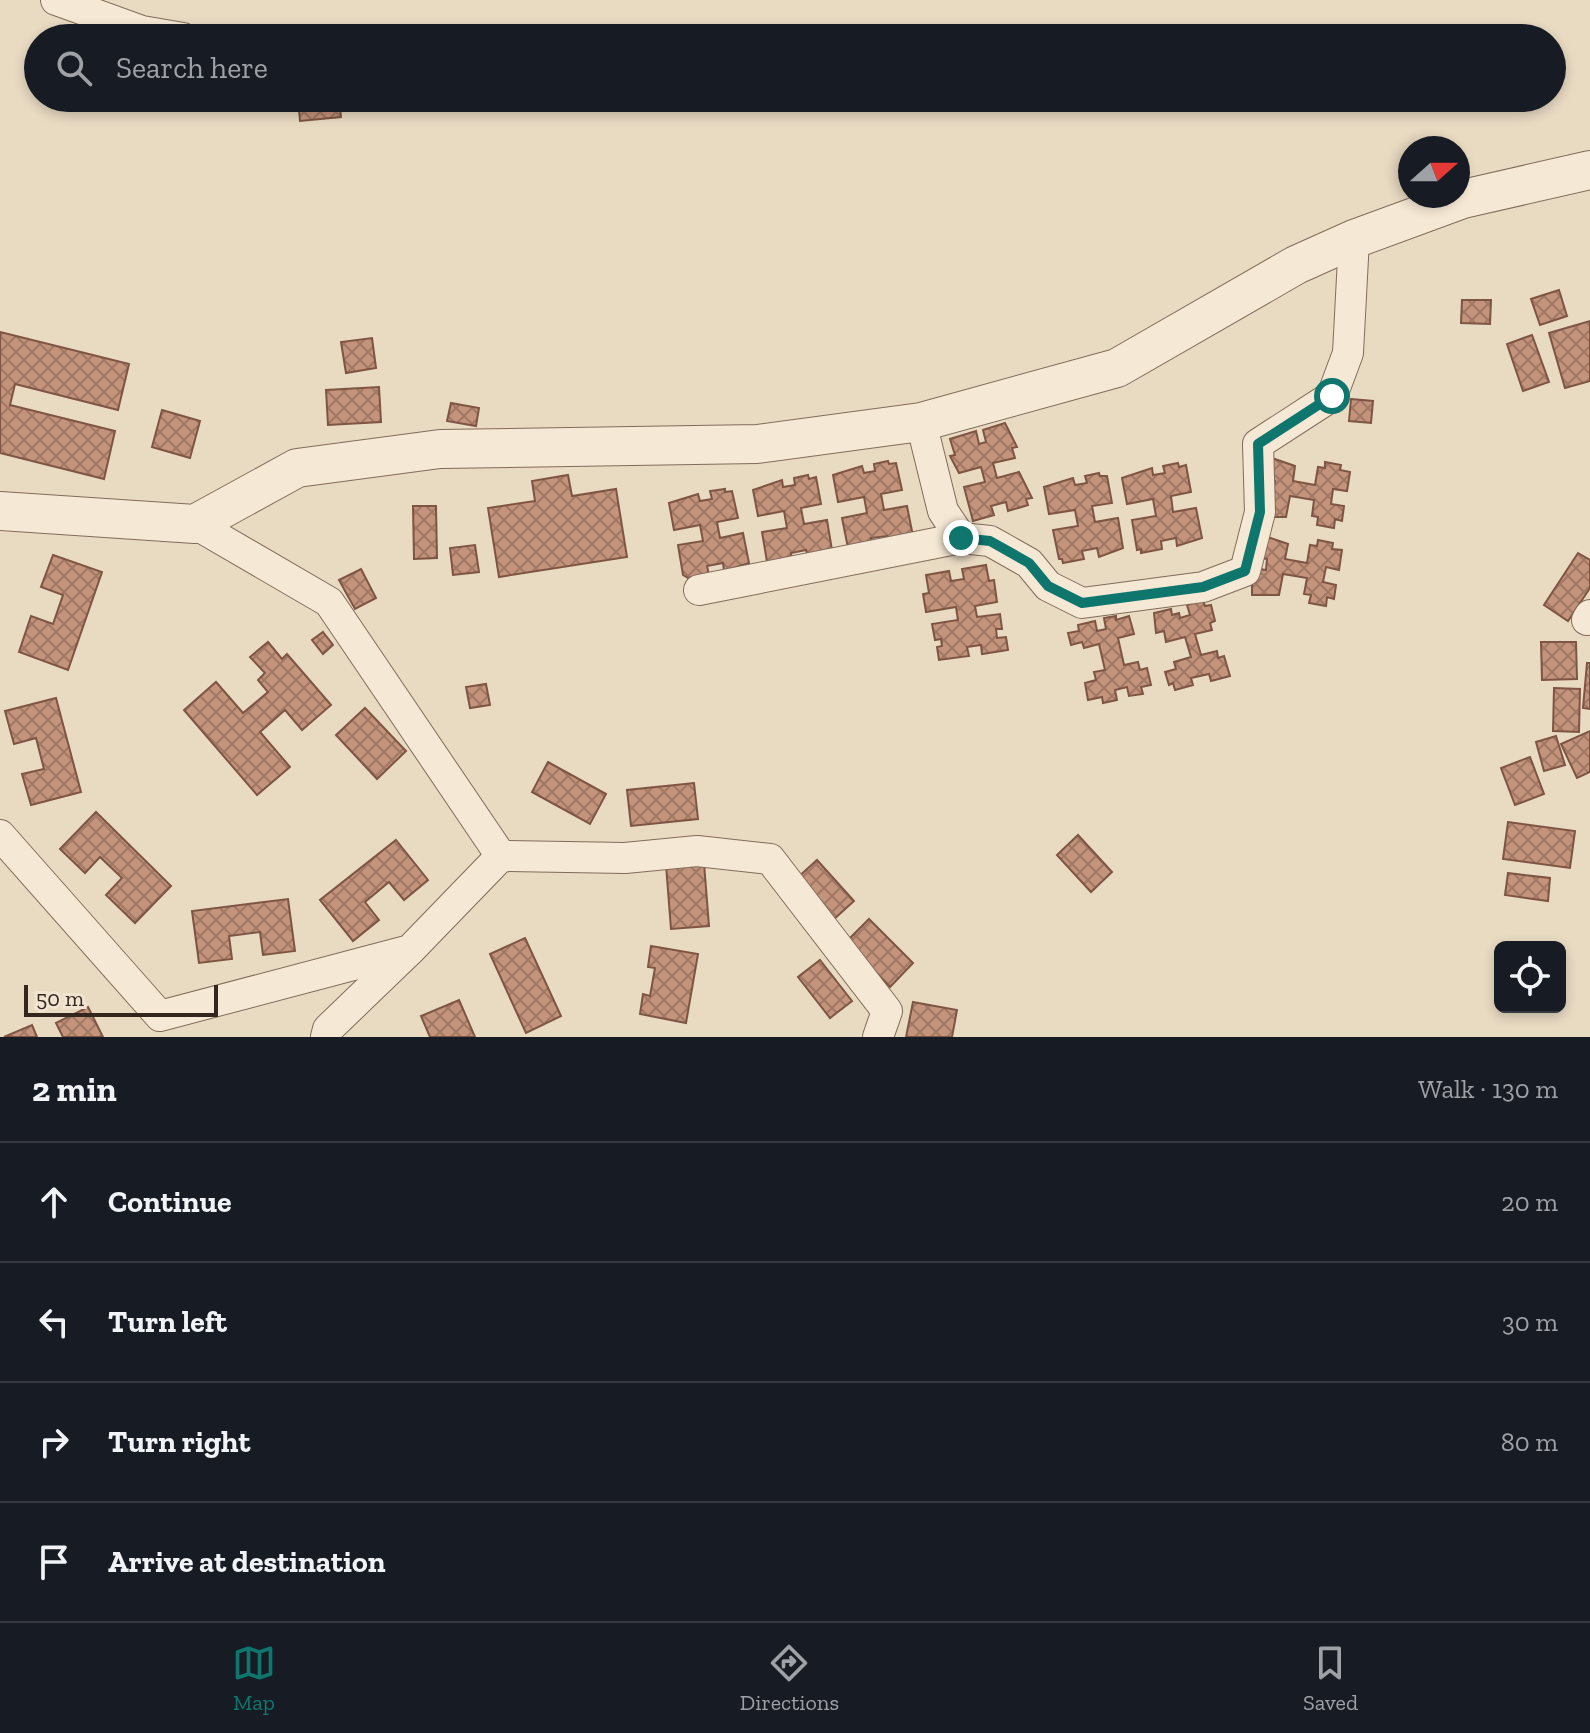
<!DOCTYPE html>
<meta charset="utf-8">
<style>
body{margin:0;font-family:"Zilla Slab",serif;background:#242831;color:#f1f3f6}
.controls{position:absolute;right:24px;bottom:24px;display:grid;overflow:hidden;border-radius:12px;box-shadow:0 4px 12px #0003}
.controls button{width:72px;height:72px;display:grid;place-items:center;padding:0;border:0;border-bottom:2px solid #363941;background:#171b24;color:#f1f3f6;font:40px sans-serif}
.compass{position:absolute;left:1398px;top:136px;width:72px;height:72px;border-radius:50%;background:#171b24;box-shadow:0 4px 12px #0003;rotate:69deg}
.scale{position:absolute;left:24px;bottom:20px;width:194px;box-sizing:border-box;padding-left:8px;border:4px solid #32261e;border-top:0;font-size:22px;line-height:28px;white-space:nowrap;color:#32261e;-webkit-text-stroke:6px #f1e5d1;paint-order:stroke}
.stop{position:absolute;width:24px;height:24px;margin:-18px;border:6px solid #0f766e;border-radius:50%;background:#fff}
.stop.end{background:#0f766e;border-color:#fff;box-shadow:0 2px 8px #0008}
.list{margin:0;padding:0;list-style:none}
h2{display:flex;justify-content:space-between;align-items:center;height:104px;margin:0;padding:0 32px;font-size:34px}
h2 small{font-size:26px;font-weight:400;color:#9ea1a6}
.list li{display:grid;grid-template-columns:52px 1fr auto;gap:24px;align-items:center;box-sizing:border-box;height:120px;padding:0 32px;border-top:2px solid #363941}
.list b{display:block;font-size:30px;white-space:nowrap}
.list em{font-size:26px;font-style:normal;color:#9ea1a6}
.icon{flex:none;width:44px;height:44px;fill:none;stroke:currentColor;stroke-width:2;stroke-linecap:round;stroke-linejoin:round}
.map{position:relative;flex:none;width:1590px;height:1037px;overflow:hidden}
.search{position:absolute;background:#171b24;box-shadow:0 4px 12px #0003;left:24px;right:24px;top:24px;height:88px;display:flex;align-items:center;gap:20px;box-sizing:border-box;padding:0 28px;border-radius:44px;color:#9ea1a6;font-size:30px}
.sheet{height:584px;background:#171b24}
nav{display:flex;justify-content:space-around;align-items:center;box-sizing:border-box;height:112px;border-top:2px solid #363941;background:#171b24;font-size:22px;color:#9ea1a6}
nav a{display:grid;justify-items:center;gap:4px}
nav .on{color:#0f766e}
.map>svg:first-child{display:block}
</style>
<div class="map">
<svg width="1590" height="1037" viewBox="0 0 1590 1037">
<defs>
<pattern id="building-cross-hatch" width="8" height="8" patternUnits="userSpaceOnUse" patternTransform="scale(2)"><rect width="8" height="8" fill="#c4937b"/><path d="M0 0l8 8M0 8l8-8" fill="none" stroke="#a07864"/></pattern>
</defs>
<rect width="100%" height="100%" fill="#e9dac2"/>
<!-- building -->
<g fill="url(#building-cross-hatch)" stroke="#7e5543" stroke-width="2">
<path d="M298 98H339L341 117 300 121Z"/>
<path d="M1559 290 1567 316 1540 325 1531 299Z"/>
<path d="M1462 300H1491L1490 324 1461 323Z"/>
<path d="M1590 321V381L1565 388 1549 333Z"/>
<path d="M0 332 129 364 118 410 15 384 10 405 115 431 104 479 0 453Z"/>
<path d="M1532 335 1549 382 1523 391 1507 344Z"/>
<path d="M372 338 376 368 346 373 341 342Z"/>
<path d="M379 387 381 422 328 425 326 390Z"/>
<path d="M1351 399 1373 401 1371 423 1349 421Z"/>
<path d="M451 403 479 408 476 426 447 421Z"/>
<path d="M162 410 200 421 190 458 152 447Z"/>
<path d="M1005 423 1017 447 1012 448 1015 458 993 463 997 478 1019 472 1032 498 1026 499 1028 505 1008 511 1006 502 991 506 994 515 973 521 964 487 985 482 981 467 959 473 950 456 955 455 950 439 976 431 979 444 986 442 983 430Z"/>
<path d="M1269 457 1295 466 1293 481 1315 485 1318 467 1325 468V462L1341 465 1340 470 1350 472 1347 491 1333 489 1331 504 1344 506 1342 521 1335 519 1334 528 1317 525 1318 517 1312 516 1314 500 1290 496 1286 517H1260L1273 492 1275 481 1262 479Z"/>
<path d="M888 461 889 464 896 463 902 490 881 494 884 510 907 506 913 536 888 544 887 536 871 538 873 547 848 548 842 518 867 513 864 497 838 502 833 475 862 466 864 473 875 471 874 464Z"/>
<path d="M1178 463 1179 467 1186 465 1191 492 1171 496 1173 512 1196 508 1202 538 1177 546 1176 538 1161 541 1162 549 1141 553V549L1137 550 1132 520 1156 516 1153 499 1127 504 1122 478 1152 468 1153 475 1165 473 1163 466Z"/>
<path d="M1099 473 1100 476H1107L1112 503 1092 506 1095 522 1118 518 1123 548 1099 557 1097 548 1082 551 1084 559 1063 563 1062 559H1059L1053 530 1078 526 1075 510 1049 514 1044 487 1073 478 1075 485 1087 483 1085 476Z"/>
<path d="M568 475 572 496 616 489 627 557 499 577 488 508 535 501 532 481Z"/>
<path d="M808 475 809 479 816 477 821 504 801 508 804 524 827 520 832 550 808 558 806 550 791 553 792 561 767 562 762 532 787 528 784 511 758 516 753 490 782 480 783 487 795 485 794 478Z"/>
<path d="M725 489V492L732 491 738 518 717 522 720 538 743 533 749 563 724 571 723 563 707 566 709 575 688 578 683 575 678 545 703 541 700 525 674 530 669 503 698 494 700 501 712 499 710 491Z"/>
<path d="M413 506H436L437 558 414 559Z"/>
<path d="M1262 535 1288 544 1285 559 1307 563 1310 545 1317 546 1318 540 1333 543 1332 549 1342 550 1339 570 1326 567 1323 582 1336 585 1334 599 1327 597 1326 606 1309 603 1311 595 1304 594 1307 578 1283 574 1279 595H1252V568L1266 570 1267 559 1254 557Z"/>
<path d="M475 545 479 572 453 575 450 548Z"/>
<path d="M1578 553 1590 560V588L1568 621 1544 605Z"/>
<path d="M53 555 102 572 68 670 19 652 31 616 53 624 63 595 41 587Z"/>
<path d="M986 565 989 581 994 580 997 602 975 606 977 617 1000 614 1002 629H996L997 638 1006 637 1008 650 982 654 981 645 967 647 969 656 939 660 937 647 942 646 941 639 935 640 932 624 958 620 956 607 926 612 923 594 929 593 926 575 949 571 951 581 964 579 962 569Z"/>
<path d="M361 569 376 598 355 609 339 580Z"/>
<path d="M1203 600 1205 606 1211 605 1215 621 1210 623 1212 630 1195 634 1201 655 1217 651 1218 658 1224 656 1230 676 1211 681 1209 674 1191 678 1193 685 1175 690 1173 683 1169 685 1165 672 1176 669 1174 662 1191 657 1185 637 1166 642 1164 631 1156 633 1154 613 1171 609 1172 615 1179 613 1180 618 1190 615 1187 605Z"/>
<path d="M1116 616V620L1129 616 1134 634 1118 638 1124 665 1138 662 1140 670 1147 668 1151 685 1141 687 1143 694 1129 696 1127 687 1115 690 1117 700 1103 703 1102 697 1088 700 1085 683 1096 680 1094 672 1105 670 1099 644 1084 648 1082 642 1071 645 1068 633 1079 631 1078 625 1095 621 1097 631 1106 629 1104 618Z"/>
<path d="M323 632 333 645 323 654 312 640Z"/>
<path d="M268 642 282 659 287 654 331 705 302 730 285 710 260 732 290 767 257 795 184 710 216 682 243 713 268 692 258 680 265 673 250 657Z"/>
<path d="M1541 642H1576L1577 679 1542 680Z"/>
<path d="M1587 663H1590V709L1583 708Z"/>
<path d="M486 684 490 705 470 708 466 687Z"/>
<path d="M1554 688 1580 689 1579 732 1553 731Z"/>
<path d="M56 698 81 792 31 805 22 774 44 769 36 738 14 744 5 711Z"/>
<path d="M365 708 406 751 377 779 336 735Z"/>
<path d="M1590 731V772L1577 778 1561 744Z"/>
<path d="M1556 736 1565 765 1544 771 1536 742Z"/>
<path d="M1530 757 1544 794 1515 805 1501 768Z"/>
<path d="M548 762 606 794 590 824 532 792Z"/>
<path d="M694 783 698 819 631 826 627 790Z"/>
<path d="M96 812 171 886 135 923 106 895 122 878 100 857 85 873 60 849Z"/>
<path d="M1508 822 1575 831 1570 868 1503 859Z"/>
<path d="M1078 835 1112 872 1091 892 1057 855Z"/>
<path d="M396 840 428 880 404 900 389 882 365 902 379 920 353 941 320 900Z"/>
<path d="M817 860 854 901 833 920 796 879Z"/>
<path d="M704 863 709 926 671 929 666 865Z"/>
<path d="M1508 873 1550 878 1548 901 1505 895Z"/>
<path d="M288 899 295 951 263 955 260 932 229 936 232 959 199 963 192 911Z"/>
<path d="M869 919 913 963 890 987 846 942Z"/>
<path d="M525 938 561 1016 526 1033 490 954Z"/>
<path d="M651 946 698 954 686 1023 640 1014 643 994 650 996 655 968 648 967Z"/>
<path d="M820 960 852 1001 830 1018 798 977Z"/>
<path d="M459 1000 475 1037H430L421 1016Z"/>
<path d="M913 1002 957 1010 952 1037H906Z"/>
<path d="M88 1007 103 1037H63L56 1023Z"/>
<path d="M32 1025 37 1037H4Z"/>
</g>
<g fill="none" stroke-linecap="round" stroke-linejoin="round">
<!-- minor casing -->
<g stroke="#816c5b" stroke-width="32">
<g id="minor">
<path d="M56 0 142 31 183 38"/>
<path d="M921 422 943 511 961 538 990 541 1029 563 1048 586 1082 603 1203 587 1245 571 1260 512 1258 444 1332 396 1348 353 1354 239"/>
<path d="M195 524 329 602 501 856"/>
<path d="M699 590 961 538"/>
<path d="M1587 620 1590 615"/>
<path d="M0 835 160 1016 410 950 501 856 625 858 697 851 770 859 887 1011 878 1037"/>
<path d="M326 1037 328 1029 409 951"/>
</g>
</g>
<!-- tertiary casing -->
<g stroke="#816c5b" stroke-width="40">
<path id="tertiary" d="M0 511 195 524 297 468 440 449 757 444 921 422 1117 368 1296 265 1354 239 1463 199 1590 170"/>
</g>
<!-- minor -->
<use href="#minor" stroke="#f5e8d4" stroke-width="30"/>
<!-- tertiary -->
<use href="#tertiary" stroke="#f5e8d4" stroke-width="38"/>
</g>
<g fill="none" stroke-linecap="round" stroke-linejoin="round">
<!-- route -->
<path stroke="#0f766e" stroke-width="10" d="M961 538 990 541 1029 563 1048 586 1082 603 1203 587 1245 571 1260 512 1258 444 1332 396"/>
</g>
</svg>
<div class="controls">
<button><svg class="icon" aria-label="locate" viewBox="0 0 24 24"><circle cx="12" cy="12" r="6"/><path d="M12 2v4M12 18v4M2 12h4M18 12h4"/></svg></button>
</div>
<svg class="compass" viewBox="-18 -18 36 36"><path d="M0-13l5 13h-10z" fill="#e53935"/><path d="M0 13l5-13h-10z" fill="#9ea1a6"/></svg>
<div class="scale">50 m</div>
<div class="stop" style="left:1332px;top:396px"></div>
<div class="stop end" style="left:961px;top:538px"></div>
<div class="search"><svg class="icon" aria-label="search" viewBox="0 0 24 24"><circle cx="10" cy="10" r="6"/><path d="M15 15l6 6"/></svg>Search here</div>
</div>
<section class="sheet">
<h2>2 min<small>Walk · 130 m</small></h2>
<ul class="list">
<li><svg class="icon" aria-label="ahead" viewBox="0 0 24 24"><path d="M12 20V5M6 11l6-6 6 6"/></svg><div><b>Continue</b></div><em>20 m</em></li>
<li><svg class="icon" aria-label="left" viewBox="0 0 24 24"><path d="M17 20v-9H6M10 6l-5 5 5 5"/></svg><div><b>Turn left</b></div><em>30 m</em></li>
<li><svg class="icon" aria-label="right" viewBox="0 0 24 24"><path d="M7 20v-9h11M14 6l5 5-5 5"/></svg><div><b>Turn right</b></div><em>80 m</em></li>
<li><svg class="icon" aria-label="arrive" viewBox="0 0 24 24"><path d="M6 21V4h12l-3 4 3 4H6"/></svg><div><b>Arrive at destination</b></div></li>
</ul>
</section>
<nav>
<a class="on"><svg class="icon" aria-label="map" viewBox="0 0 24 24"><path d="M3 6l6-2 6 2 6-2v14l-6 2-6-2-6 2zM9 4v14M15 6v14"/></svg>Map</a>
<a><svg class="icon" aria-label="directions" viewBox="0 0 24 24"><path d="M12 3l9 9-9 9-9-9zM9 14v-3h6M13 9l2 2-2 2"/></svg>Directions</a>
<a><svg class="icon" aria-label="saved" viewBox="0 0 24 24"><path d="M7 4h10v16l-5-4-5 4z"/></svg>Saved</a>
</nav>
